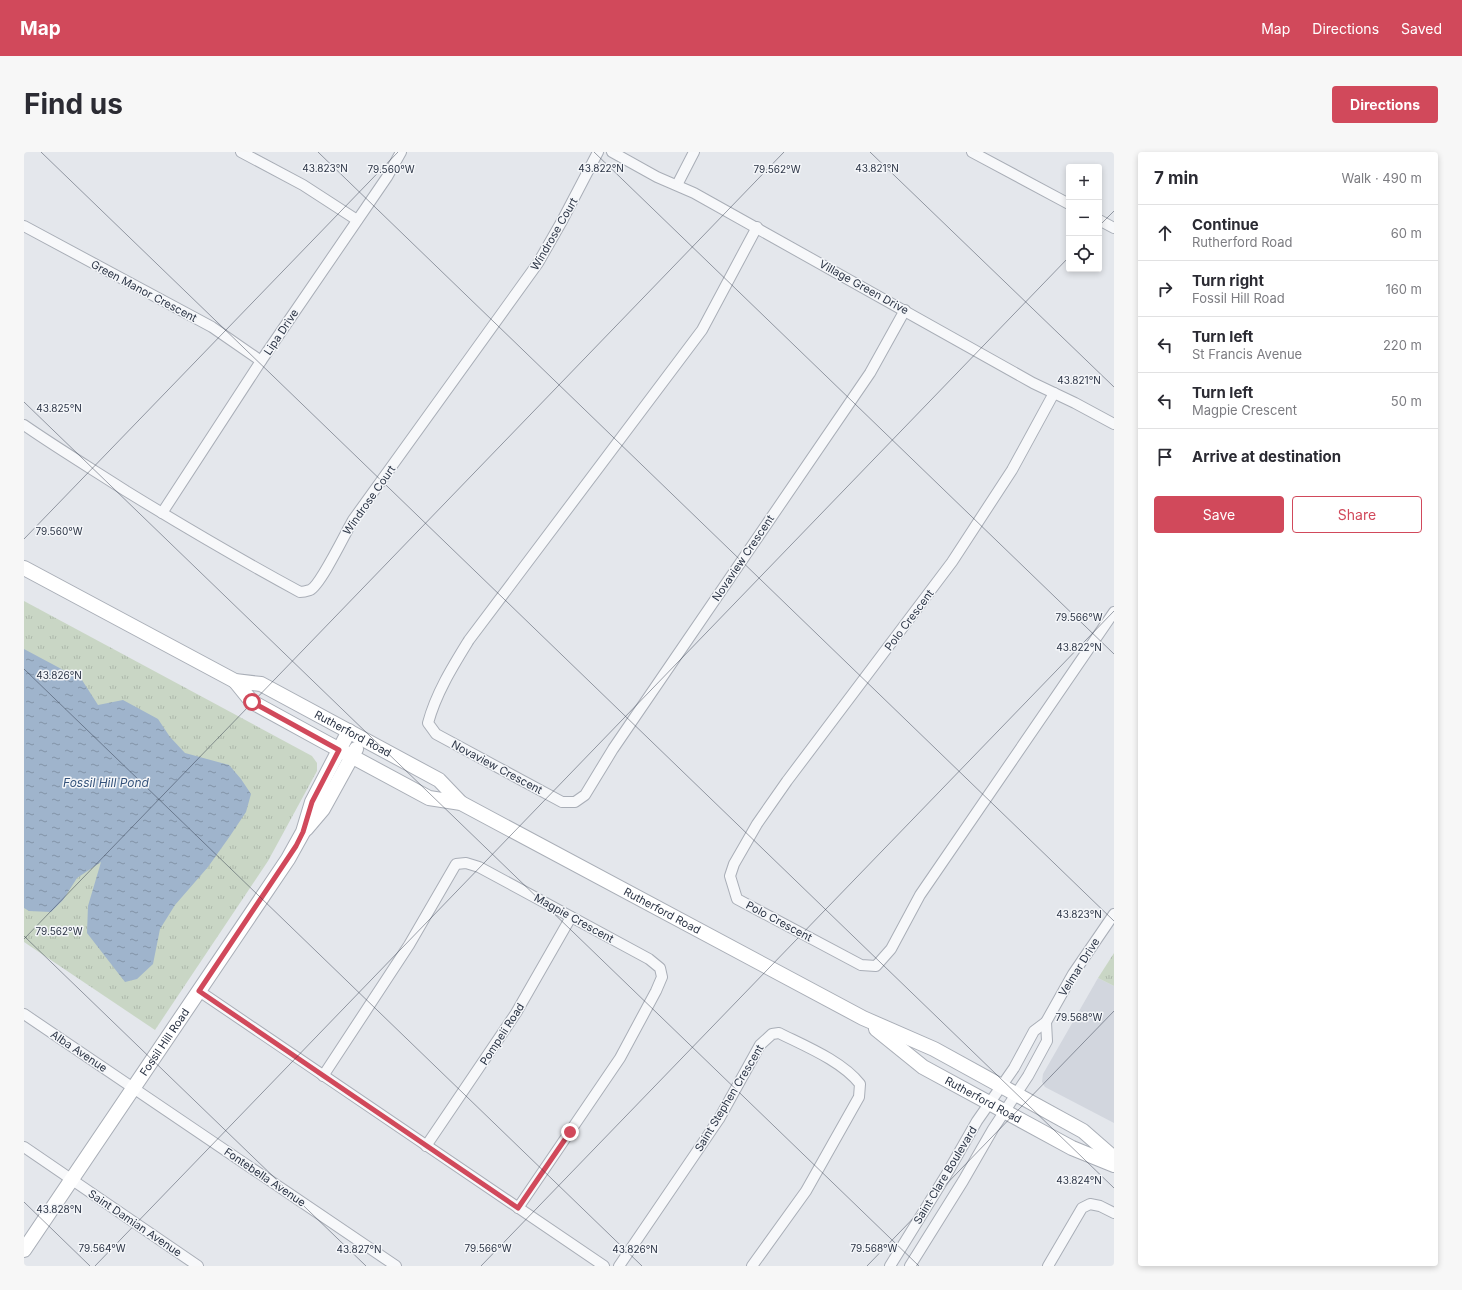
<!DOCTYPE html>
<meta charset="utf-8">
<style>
body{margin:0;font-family:Inter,sans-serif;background:#f7f7f7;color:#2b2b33}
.controls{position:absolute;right:12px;top:12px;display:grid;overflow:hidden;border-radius:4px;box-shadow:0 2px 6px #0003}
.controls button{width:36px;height:36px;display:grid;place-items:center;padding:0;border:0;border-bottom:1px solid #e1e1e2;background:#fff;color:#2b2b33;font:20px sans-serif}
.stop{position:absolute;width:12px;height:12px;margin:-9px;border:3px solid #d1495b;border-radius:50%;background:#fff}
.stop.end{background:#d1495b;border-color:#fff;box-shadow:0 1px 4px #0008}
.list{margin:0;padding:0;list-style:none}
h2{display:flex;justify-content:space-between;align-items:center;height:52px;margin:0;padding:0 16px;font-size:17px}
h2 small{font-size:13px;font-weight:400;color:#7c7c81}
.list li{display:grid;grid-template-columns:26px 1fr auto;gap:12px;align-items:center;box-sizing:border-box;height:56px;padding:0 16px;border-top:1px solid #e1e1e2}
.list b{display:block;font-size:15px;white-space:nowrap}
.list p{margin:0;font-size:13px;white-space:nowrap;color:#7c7c81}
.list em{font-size:13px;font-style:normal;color:#7c7c81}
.actions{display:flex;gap:8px;padding:12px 16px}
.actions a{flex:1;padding:9px 0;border:1px solid #d1495b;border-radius:4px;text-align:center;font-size:14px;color:#d1495b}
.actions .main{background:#d1495b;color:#fff}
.icon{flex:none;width:22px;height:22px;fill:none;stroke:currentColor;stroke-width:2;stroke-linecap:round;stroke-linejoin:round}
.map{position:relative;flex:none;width:1090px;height:1114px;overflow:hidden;border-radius:4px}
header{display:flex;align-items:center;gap:24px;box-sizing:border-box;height:56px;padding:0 20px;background:#d1495b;color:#fff}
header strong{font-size:19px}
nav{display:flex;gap:22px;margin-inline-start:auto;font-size:14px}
.intro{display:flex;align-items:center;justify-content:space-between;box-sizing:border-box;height:96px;padding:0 24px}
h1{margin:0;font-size:28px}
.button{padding:10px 18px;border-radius:4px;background:#d1495b;color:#fff;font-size:14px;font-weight:700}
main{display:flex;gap:24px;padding:0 24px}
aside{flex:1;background:#fff;border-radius:4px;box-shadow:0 2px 6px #0003}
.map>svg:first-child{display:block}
</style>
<header>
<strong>Map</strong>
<nav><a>Map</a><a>Directions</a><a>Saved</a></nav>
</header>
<div class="intro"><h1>Find us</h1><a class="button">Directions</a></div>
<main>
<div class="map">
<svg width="1090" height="1114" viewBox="0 0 1090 1114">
<defs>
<pattern id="park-tufts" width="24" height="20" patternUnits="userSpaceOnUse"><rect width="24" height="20" fill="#c9d6c5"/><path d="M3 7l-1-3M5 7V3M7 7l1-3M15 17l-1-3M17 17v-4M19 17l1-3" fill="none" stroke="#adb8ab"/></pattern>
<pattern id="water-ripples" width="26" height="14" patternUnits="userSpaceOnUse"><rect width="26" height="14" fill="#9fb4cc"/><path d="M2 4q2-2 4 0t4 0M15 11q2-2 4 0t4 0" fill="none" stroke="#8293a7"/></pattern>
</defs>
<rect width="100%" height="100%" fill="#e4e7ec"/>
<!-- built -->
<path fill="#d2d6de" d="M1074 826 1090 834V971L1021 935 1018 930 1019 922Z"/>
<!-- park -->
<g fill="url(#park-tufts)">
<path d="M0 449 288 604 293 611V619L244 709 131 878 0 790Z"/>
<path d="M1090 801V834L1074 826Z"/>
</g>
<!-- water -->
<path fill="url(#water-ripples)" d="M0 497 58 528 74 553 99 548 134 567 146 585 161 601 205 613 217 627 227 642 222 660 206 684 184 715 151 753 136 777 129 812 113 827 101 830 63 781 64 754 77 710 53 726 39 748 27 760 5 759 0 756Z"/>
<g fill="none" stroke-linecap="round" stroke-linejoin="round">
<!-- street casing -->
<g stroke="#a9aeb7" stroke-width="12">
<g id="street">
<path d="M217 0 279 33 333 68"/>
<path d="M588 0 633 25 670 41 1009 231 1051 251 1090 272"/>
<path d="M948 0 1045 52"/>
<path d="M653 33 670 0"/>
<path d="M1075 68 1090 76"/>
<path d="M0 74 188 175 237 209"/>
<path d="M733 75 678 178 445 488C429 514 412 541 404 571L412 582 538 650H551L561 643 589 597 846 221 881 158"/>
<path d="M1030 241 988 318 928 410 763 629 733 672 710 712 706 724 713 747 837 813 852 814 867 797 896 743 1090 460"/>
<path d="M0 273C33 296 68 317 102 339 159 374 217 408 276 440 279 440 283 439 286 438 296 434 322 380 329 368L514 111 538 69 574 0"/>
<path d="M138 361 237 209 363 25 377 0"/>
<path d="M175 839 580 1114"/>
<path d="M0 862 372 1114"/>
<path d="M299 924 385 793 432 712 442 711 455 715 625 807 636 816 638 825 632 839 596 906 494 1056"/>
<path d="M402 994 492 861 547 765"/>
<path d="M0 995 174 1114"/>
<path d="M595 1114 695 967 736 893 748 882 755 881C781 894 818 909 836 932L835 945 782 1039 728 1114"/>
<path d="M866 1114 921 1025 953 969 990 916 1010 879 1022 870 1049 822 1090 762"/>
<path d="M886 1114 939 1029 969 977 1004 924 1023 889 1022 870"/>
<path d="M1024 1114 1058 1056 1066 1052 1076 1054 1090 1061"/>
</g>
</g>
<!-- secondary casing -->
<g stroke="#a9aeb7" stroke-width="16">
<g id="secondary">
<path id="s1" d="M0 416 211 529 237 532 415 628 437 651"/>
<path id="s2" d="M211 529 228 550 301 590 405 646 437 651 839 866 910 897 1059 979 1090 1006"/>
<path d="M282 677 299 657 332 597"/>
<path id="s3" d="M852 877 899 915 1048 996 1090 1013"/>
<path id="s4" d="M0 1098 264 707 279 680 288 650 325 579"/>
</g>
</g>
<!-- street -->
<use href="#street" stroke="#f7f8fa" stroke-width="10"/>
<!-- secondary -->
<use href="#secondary" stroke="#fff" stroke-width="14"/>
</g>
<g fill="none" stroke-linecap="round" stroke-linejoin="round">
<!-- route -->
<path stroke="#d1495b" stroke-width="5" d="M228 550 315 598 288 650 279 680 272 694 175 839 494 1056 546 980"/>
</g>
<!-- ticks -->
<path fill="none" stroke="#2b3445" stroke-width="1" stroke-opacity="0.45" d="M17 0 1090 1036M294 0 1090 769M570 0 1090 502M846 0 1090 235M1075 74 1090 59M0 250 895 1114M0 387 374 0M0 517 618 1114M0 784 342 1114M0 787 760 0M0 1050 66 1114M71 1114 1045 105M457 1114 1090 459M843 1114 1090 859"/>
<g text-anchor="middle" stroke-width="3" stroke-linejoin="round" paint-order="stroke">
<!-- street labels -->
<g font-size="11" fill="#2b3445" stroke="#f4f6f9">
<text transform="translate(530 82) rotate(-60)" y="4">Windrose Court</text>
<text transform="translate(840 135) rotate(29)" y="4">Village Green Drive</text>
<text transform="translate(120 139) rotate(28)" y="4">Green Manor Crescent</text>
<text transform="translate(257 180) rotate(-56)" y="4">Lipa Drive</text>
<text transform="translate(345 348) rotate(-55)" y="4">Windrose Court</text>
<text transform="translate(719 406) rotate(-56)" y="4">Novaview Crescent</text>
<text transform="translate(885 468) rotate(-53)" y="4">Polo Crescent</text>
<text dy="4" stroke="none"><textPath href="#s1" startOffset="370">Rutherford Road</textPath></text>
<text transform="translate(473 615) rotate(28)" y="4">Novaview Crescent</text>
<text dy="4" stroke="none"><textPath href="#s2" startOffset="489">Rutherford Road</textPath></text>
<text transform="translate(550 766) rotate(29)" y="4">Magpie Crescent</text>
<text transform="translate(755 769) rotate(28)" y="4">Polo Crescent</text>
<text transform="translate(1055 815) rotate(-58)" y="4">Velmar Drive</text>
<text transform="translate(478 882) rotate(-57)" y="4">Pompeii Road</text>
<text dy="4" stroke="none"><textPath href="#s4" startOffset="251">Fossil Hill Road</textPath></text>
<text transform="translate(55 899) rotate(34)" y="4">Alba Avenue</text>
<text transform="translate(705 946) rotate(-59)" y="4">Saint Stephen Crescent</text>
<text dy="4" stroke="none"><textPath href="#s3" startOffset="129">Rutherford Road</textPath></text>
<text transform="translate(921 1023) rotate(-59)" y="4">Saint Clare Boulevard</text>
<text transform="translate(241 1025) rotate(34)" y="4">Fontebella Avenue</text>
<text transform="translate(111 1071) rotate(34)" y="4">Saint Damian Avenue</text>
</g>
<!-- water labels -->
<g font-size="12" font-style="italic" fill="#34527a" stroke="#f4f6f9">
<text x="82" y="635">Fossil Hill Pond</text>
</g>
</g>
<g font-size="10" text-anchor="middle" fill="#2b3445" stroke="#f4f6f9" stroke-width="3" stroke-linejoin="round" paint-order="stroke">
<text x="577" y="20">43.822°N</text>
<text x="853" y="20">43.821°N</text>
<text x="301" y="20">43.823°N</text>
<text x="367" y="21">79.560°W</text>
<text x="753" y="21">79.562°W</text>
<text x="1055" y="232">43.821°N</text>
<text x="35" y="260">43.825°N</text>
<text x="35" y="383">79.560°W</text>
<text x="1055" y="469">79.566°W</text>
<text x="1055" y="499">43.822°N</text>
<text x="35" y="527">43.826°N</text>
<text x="1055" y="766">43.823°N</text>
<text x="35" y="783">79.562°W</text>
<text x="1055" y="869">79.568°W</text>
<text x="1055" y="1032">43.824°N</text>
<text x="35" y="1061">43.828°N</text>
<text x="78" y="1100">79.564°W</text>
<text x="464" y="1100">79.566°W</text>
<text x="850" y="1100">79.568°W</text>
<text x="335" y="1101">43.827°N</text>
<text x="611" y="1101">43.826°N</text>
</g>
</svg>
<div class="controls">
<button>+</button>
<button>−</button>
<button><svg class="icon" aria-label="locate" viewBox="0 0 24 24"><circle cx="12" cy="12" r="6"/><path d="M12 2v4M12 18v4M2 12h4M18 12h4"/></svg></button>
</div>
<div class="stop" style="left:228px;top:550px"></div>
<div class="stop end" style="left:546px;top:980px"></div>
</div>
<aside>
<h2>7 min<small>Walk · 490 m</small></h2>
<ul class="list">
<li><svg class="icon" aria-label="ahead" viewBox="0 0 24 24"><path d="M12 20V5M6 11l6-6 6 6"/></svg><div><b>Continue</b><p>Rutherford Road</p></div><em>60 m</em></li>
<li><svg class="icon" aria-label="right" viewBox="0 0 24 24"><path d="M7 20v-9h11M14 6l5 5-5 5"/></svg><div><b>Turn right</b><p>Fossil Hill Road</p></div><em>160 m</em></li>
<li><svg class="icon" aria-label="left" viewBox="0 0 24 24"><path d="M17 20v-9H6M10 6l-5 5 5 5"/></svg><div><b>Turn left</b><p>St Francis Avenue</p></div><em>220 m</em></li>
<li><svg class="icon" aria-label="left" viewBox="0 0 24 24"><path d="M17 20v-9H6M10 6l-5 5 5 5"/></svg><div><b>Turn left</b><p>Magpie Crescent</p></div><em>50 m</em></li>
<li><svg class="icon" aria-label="arrive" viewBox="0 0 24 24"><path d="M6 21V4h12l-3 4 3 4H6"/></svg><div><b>Arrive at destination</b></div></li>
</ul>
<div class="actions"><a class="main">Save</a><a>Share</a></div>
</aside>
</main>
